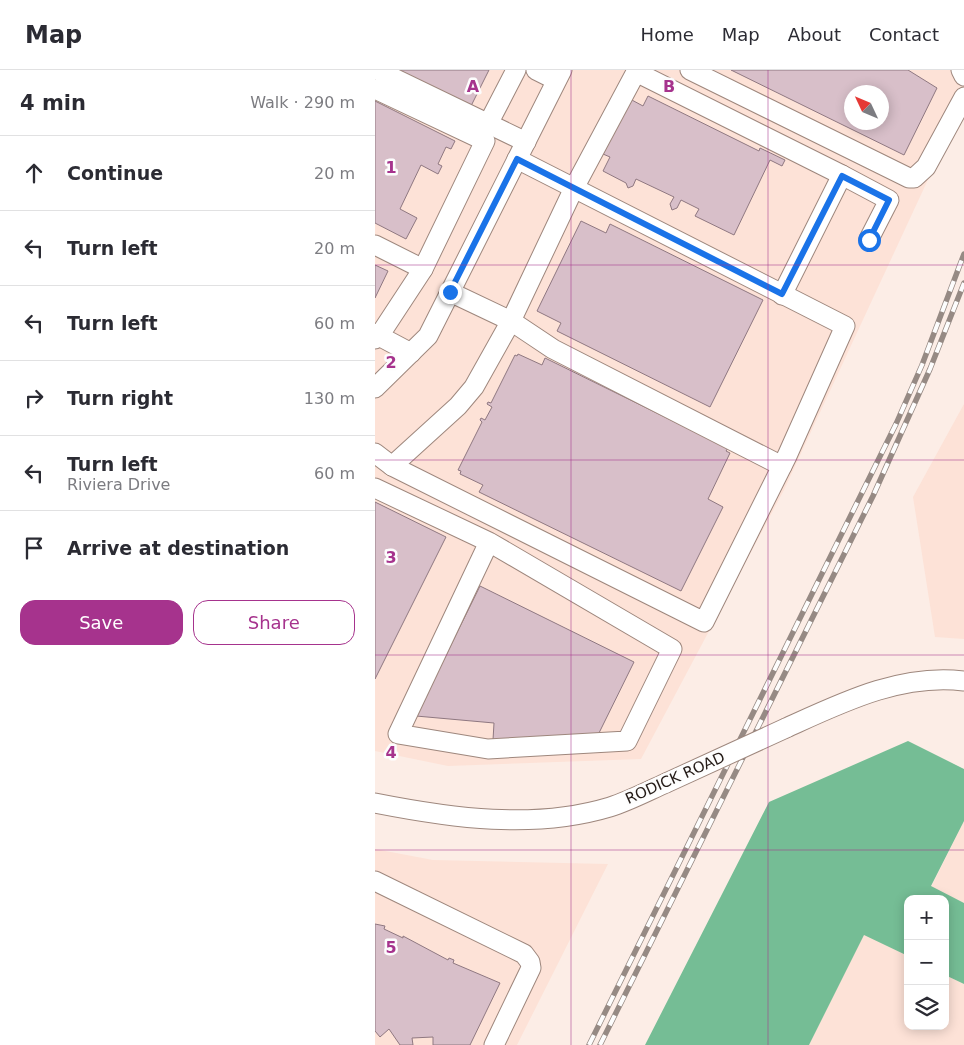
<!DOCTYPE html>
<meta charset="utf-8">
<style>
body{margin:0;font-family:"DejaVu Sans",sans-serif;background:#f2f2f3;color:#2b2b33}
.controls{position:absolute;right:15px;bottom:15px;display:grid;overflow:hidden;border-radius:10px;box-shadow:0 2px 12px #0003}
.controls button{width:45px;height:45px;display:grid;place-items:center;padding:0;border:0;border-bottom:1px solid #e1e1e2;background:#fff;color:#2b2b33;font:25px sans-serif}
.compass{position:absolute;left:469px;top:15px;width:45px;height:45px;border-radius:50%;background:#fff;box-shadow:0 2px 12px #0003;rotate:314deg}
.stop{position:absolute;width:15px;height:15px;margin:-11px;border:4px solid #1a73e8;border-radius:50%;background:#fff}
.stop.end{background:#1a73e8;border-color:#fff;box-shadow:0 1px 5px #0008}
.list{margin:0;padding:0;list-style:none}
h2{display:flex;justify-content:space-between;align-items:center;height:65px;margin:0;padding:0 20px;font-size:21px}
h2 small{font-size:16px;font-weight:400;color:#7c7c81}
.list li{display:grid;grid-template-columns:32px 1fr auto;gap:15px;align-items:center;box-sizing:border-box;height:75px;padding:0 20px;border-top:1px solid #e1e1e2}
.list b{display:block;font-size:19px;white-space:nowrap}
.list p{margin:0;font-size:16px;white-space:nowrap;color:#7c7c81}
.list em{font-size:16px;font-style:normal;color:#7c7c81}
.actions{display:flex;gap:10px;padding:15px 20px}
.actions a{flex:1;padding:11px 0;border:1px solid #a6338d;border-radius:15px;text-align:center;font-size:18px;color:#a6338d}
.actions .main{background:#a6338d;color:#fff}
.icon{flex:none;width:28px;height:28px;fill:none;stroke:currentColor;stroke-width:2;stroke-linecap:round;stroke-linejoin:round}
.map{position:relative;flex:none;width:589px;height:975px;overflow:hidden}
header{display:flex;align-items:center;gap:30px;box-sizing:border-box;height:70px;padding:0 25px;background:#fff;border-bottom:1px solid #e1e1e2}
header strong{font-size:24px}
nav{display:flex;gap:28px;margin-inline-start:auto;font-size:18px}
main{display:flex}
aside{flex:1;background:#fff}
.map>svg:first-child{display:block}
</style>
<header>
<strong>Map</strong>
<nav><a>Home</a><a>Map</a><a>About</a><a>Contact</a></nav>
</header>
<main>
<aside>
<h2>4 min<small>Walk · 290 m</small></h2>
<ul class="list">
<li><svg class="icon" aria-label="ahead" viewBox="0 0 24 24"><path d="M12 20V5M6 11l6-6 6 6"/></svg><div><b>Continue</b></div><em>20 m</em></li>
<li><svg class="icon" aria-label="left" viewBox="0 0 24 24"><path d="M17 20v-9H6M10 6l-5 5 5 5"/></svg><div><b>Turn left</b></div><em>20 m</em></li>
<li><svg class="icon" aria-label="left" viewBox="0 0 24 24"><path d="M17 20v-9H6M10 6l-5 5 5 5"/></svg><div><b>Turn left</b></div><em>60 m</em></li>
<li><svg class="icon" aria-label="right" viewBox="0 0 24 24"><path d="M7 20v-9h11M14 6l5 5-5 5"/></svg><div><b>Turn right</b></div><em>130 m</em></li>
<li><svg class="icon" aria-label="left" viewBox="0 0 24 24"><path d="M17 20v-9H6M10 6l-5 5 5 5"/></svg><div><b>Turn left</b><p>Riviera Drive</p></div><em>60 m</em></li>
<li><svg class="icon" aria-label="arrive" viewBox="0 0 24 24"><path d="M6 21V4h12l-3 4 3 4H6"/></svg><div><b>Arrive at destination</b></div></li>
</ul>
<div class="actions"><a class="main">Save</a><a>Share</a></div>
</aside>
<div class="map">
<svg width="589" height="975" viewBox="0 0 589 975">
<rect width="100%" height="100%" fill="#fcede6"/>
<!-- built -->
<g fill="#fde2d7" fill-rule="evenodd">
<path d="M0 0H589V32L409 420 266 689 73 696 0 681ZM477 22H507V52H477Z"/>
<path d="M589 334V569L560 567 538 427Z"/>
<path d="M589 751V833L556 817Z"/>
<path d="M0 779 58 790 233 794 142 975H0Z"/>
<path d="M489 864 533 886V956H570V905L589 914V975H434Z"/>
</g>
<!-- forest -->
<path fill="#75bd95" d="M533 671 589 699V751L556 816 589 833V914L570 905V829H533V886L489 865 434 975H270L394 732Z"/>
<!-- building -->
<g fill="#d8bfc9" stroke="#8f7881" fill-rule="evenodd">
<path d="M13 0H114L94 40Z"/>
<path d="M356 0H533L562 18 529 85ZM477 22H507V52H477Z"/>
<path d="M273 26 384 81 385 78 410 90 407 96 395 90 359 165 320 146 324 139 306 130 302 138 297 140 295 134 299 127 261 109 258 116 253 118 251 113 228 101 235 87 228 84 255 29 268 36Z"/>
<path d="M0 31 80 71 76 79 71 77 63 94 67 96 63 104 46 95 25 139 42 148 31 169 0 153Z"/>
<path d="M206 151 231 163 235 154 388 230 335 337 182 261 186 253 162 241Z"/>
<path d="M0 195 13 201 0 228Z"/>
<path d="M143 284 167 295 170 288 353 378 351 381 355 383 333 429 348 437 306 521 104 422 108 415 85 404 86 401 83 400 107 352 105 350 106 348 110 350 117 337 112 334 113 332 116 333 140 285 142 286Z"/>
<path d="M0 432 71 467 0 609Z"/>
<path d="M105 516 259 592 223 665 118 670 119 653 41 646Z"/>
<path d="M0 854 10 856 9 859 28 868V866L73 890 74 888 79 890 78 893 125 913 95 975H58V967L37 968 38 975H25L14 959 5 967 0 961Z"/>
</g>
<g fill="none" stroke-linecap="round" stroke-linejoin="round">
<!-- minor casing -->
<g stroke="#9e877d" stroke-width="21">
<g id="minor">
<path d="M2 0 151 72"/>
<path d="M161 0 181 10"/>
<path d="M315 0 534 108H539L551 97 589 27"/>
<path d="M586 0 589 6"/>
<path d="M0 19 110 71 48 199 4 266 0 264"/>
<path d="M113 54 141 0"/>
<path d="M467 105 514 130 494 169"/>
<path d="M0 175 48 199"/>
<path d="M75 222 136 251 178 279 407 396"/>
<path d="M0 269 4 266 36 283"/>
<path d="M0 318 53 266 187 0"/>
<path d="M0 383 17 396 329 552 412 386 470 256 142 89"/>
<path d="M17 396 83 336 99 317 136 251 199 118 261 2 467 105 407 225"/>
<path d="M0 418 114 472 297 579 252 671 113 679 23 664 114 472"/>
<path d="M411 658C466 633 526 603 589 611"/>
<path d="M0 733C76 748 159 760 235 737 254 731 273 721 291 713"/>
<path d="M0 811 149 884 155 892 156 898 119 975"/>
</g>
</g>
<!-- minor -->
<use href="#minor" stroke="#fff" stroke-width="19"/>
<!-- rail casing -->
<g stroke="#968a84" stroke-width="5.5">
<g id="rail">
<path d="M214 975 521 354 547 295 589 184"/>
<path d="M225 975 498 426 555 299 589 213"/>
</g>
</g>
<!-- rail -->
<use href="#rail" stroke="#fdfdfd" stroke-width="4" stroke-dasharray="11" stroke-linecap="butt"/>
<!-- minor-bridge casing -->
<g stroke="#9e877d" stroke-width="21" stroke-linecap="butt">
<path id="minor-bridge" d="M291 713 411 658"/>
</g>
<!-- minor-bridge -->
<use href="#minor-bridge" stroke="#fff" stroke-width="19"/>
</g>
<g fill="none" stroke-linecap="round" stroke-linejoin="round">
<!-- route -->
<path stroke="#1a73e8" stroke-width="6" d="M75 222 142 89 407 224 467 106 514 130 494 170"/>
</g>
<!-- grid -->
<path fill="none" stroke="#a6338d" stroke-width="1" stroke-opacity="0.55" d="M196 0V975M393 0V975M0 195H589M0 390H589M0 585H589M0 780H589"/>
<g text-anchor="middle" stroke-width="5" stroke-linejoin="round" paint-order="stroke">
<!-- street labels -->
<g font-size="15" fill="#251c18" stroke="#fdfdfd">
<text transform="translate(300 708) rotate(-24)" y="5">RODICK ROAD</text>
</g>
</g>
<g font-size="16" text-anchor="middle" font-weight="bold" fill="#a6338d" stroke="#fdfdfd" stroke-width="5" stroke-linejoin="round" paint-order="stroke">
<text x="98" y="22">A</text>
<text x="294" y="22">B</text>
<text x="16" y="103">1</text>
<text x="16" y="298">2</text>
<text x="16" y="493">3</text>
<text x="16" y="688">4</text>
<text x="16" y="883">5</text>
</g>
</svg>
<div class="controls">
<button>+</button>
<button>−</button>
<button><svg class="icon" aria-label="layers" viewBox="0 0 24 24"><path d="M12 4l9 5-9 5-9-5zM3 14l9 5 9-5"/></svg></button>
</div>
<svg class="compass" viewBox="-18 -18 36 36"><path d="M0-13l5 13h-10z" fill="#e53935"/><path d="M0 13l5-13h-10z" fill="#7c7c81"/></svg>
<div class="stop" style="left:494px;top:170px"></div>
<div class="stop end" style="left:75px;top:222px"></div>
</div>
</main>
